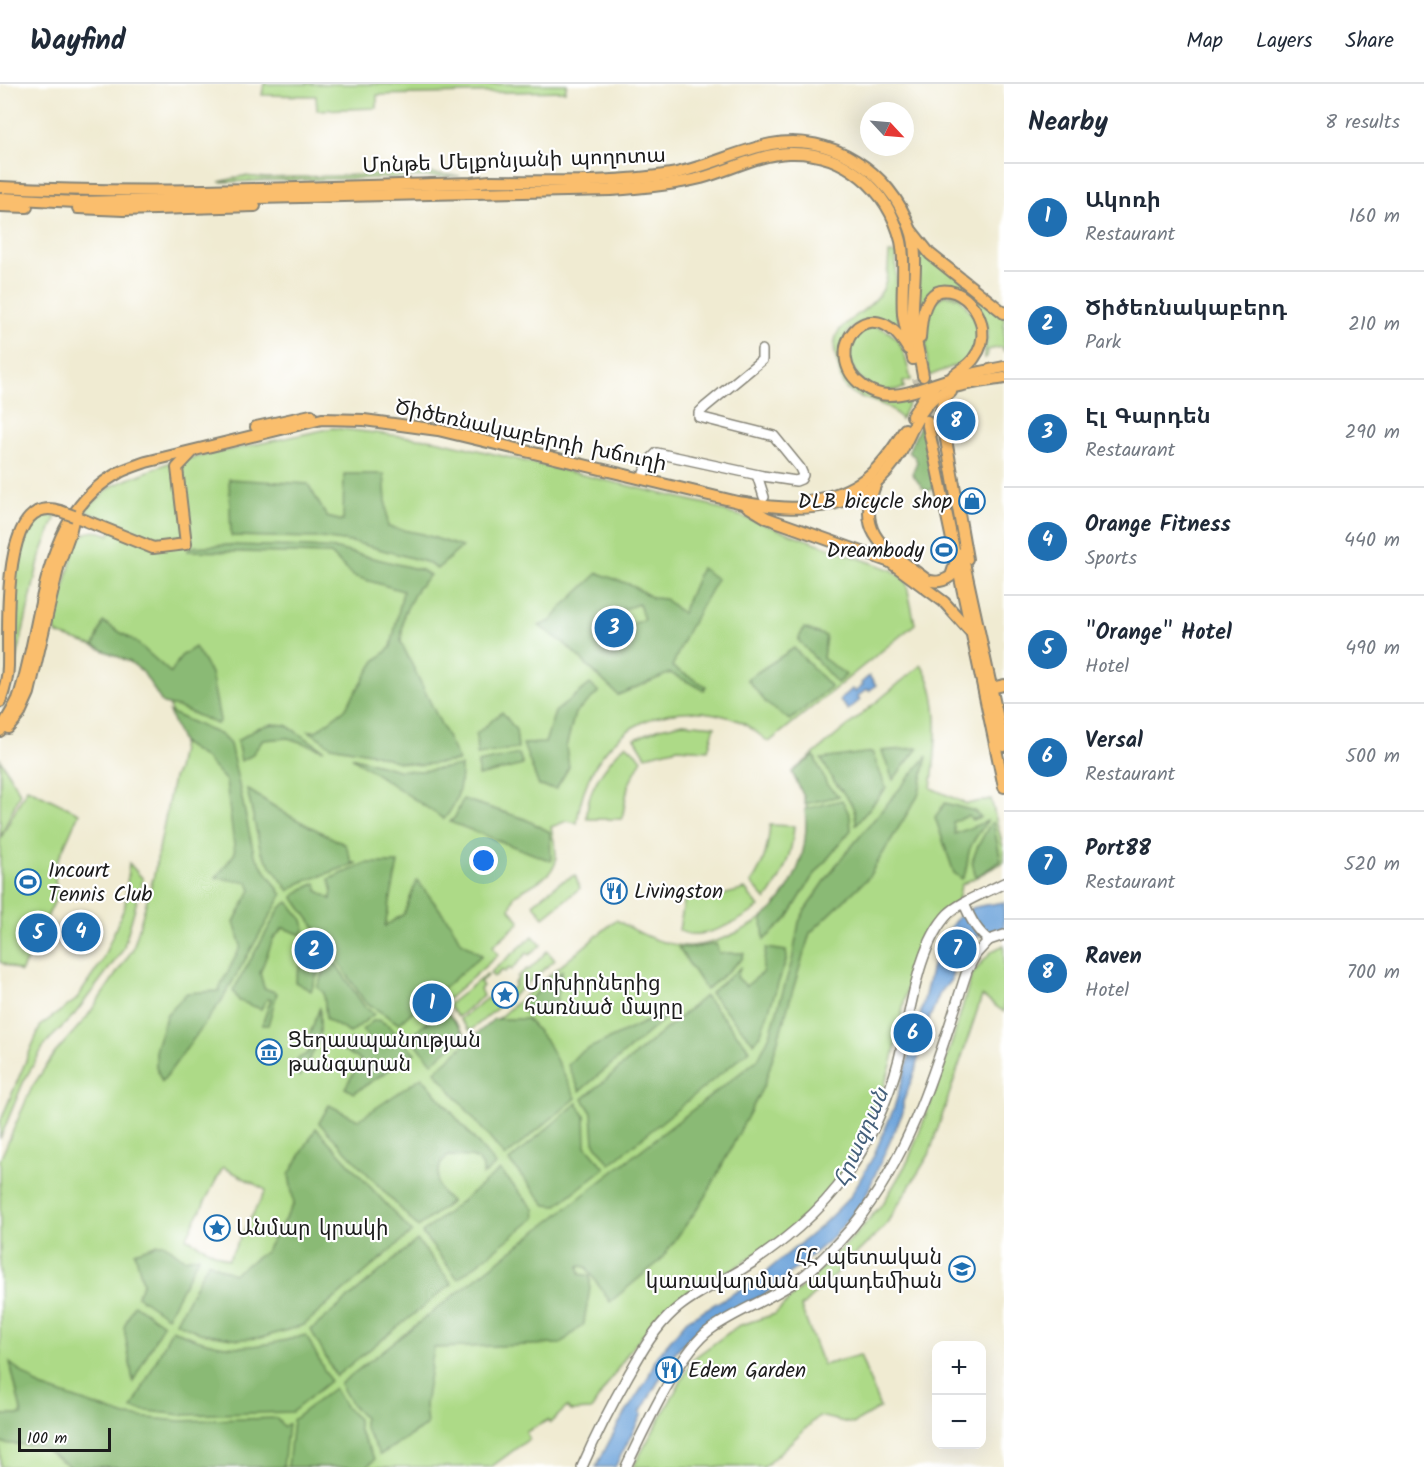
<!DOCTYPE html>
<meta charset="utf-8">
<style>
body{margin:0;font-family:Kalam,"Noto Sans Armenian",sans-serif;background:#f6f6f7;color:#1f2937}
.controls{position:absolute;right:18px;bottom:18px;display:grid;overflow:hidden;border-radius:12px;box-shadow:0 6px 24px #0002}
.controls button{width:54px;height:54px;display:grid;place-items:center;padding:0;border:0;border-bottom:2px solid #e0e1e3;background:#fff;color:#1f2937;font:30px sans-serif}
.compass{position:absolute;left:860px;top:18px;width:54px;height:54px;border-radius:50%;background:#fff;box-shadow:0 6px 24px #0002;rotate:116deg}
.scale{position:absolute;left:18px;bottom:15px;width:93px;box-sizing:border-box;padding-left:6px;border:3px solid #1c1c1c;border-top:0;font-size:16px;line-height:21px;white-space:nowrap;color:#1c1c1c;-webkit-text-stroke:4px #fff;paint-order:stroke}
.you{position:absolute;left:484px;top:777px;width:21px;height:21px;margin:-15px;border:4px solid #fff;border-radius:50%;background:#1a73e8;box-shadow:0 0 0 9px #1a73e833}
.badge{display:grid;place-items:center;width:39px;height:39px;border-radius:50%;background:#1f6fb2;color:#fff;font-size:20px;font-weight:700}
.pin{position:absolute;translate:-50% -50%;border:3px solid #fff;box-shadow:0 2px 6px #0006}
.list{margin:0;padding:0;list-style:none}
h2{display:flex;justify-content:space-between;align-items:center;height:78px;margin:0;padding:0 24px;font-size:26px}
h2 small{font-size:20px;font-weight:400;color:#747a83}
.list li{display:grid;grid-template-columns:39px 1fr auto;gap:18px;align-items:center;box-sizing:border-box;height:108px;padding:0 24px;border-top:2px solid #e0e1e3}
.list b{display:block;font-size:22px;white-space:nowrap}
.list p{margin:0;font-size:20px;white-space:nowrap;color:#747a83}
.list em{font-size:20px;font-style:normal;color:#747a83}
.map{position:relative;flex:none;width:1004px;height:1383px;overflow:hidden}
header{display:flex;align-items:center;gap:36px;box-sizing:border-box;height:84px;padding:0 30px;background:#fff;border-bottom:2px solid #e0e1e3}
header strong{font-size:28px}
nav{display:flex;gap:33px;margin-inline-start:auto;font-size:21px}
main{display:flex}
aside{flex:1;background:#fff}
.map>svg:first-child{display:block}
</style>
<header>
<strong>Wayfind</strong>
<nav><a>Map</a><a>Layers</a><a>Share</a></nav>
</header>
<main>
<div class="map">
<svg width="1004" height="1383" viewBox="0 0 1004 1383">
<rect width="100%" height="100%" fill="#fff"/>
<filter id="ink" filterUnits="userSpaceOnUse"><feTurbulence type="fractalNoise" baseFrequency=".0167" numOctaves="2"/><feDisplacementMap in="SourceGraphic" scale="12" xChannelSelector="R" yChannelSelector="G"/><feConvolveMatrix kernelMatrix="1 2 1 2 8 2 1 2 1" color-interpolation-filters="sRGB"/></filter>
<filter id="wash" filterUnits="userSpaceOnUse"><feTurbulence type="fractalNoise" baseFrequency=".008" numOctaves="4" result="noise"/><feDisplacementMap in="SourceGraphic" scale="24" xChannelSelector="R" yChannelSelector="G"/><feGaussianBlur stdDeviation="1.35" result="paint"/><feColorMatrix in="noise" values="0 0 0 0 0 0 0 0 0 0 0 0 0 0 0 0 0 1.4 0 .05"/><feComposite in="paint" operator="in"/></filter>
<g filter="url(#wash)">
<rect width="100%" height="100%" fill="#f0ebd2"/>
<!-- green -->
<g fill="#adda87" stroke="#647b52" stroke-width="1.5" fill-rule="evenodd">
<path d="M264 0H567L565 7 377 11V24L317 26 316 12 262 11Z"/>
<path d="M428 89 460 92 219 98 243 92 266 94Z"/>
<path d="M915 156 1004 233V268L1002 263 987 266V272L984 274C983 267 986 262 987 255 989 240 978 228 970 215L936 205 919 244Z"/>
<path d="M889 169 896 170 897 227 899 244C881 230 853 233 844 256L856 302 907 311 909 318 901 336C888 313 854 319 843 300 840 294 839 284 837 278 834 269 833 259 837 250 842 241 849 237 857 231 886 210 887 203 889 169Z"/>
<path d="M945 211 960 214 976 235 980 252 969 276 929 292C925 263 924 247 931 219Z"/>
<path d="M873 242C903 247 905 272 911 296L903 298 904 304C896 306 888 308 880 306 849 298 834 253 873 242Z"/>
<path d="M333 344 435 356 710 421 728 429 741 432 892 486 906 497 915 540 769 658C760 652 749 641 739 637 660 607 587 651 577 739L567 737 551 743C553 753 557 766 556 776 555 792 525 804 514 812L510 825 520 838 493 862 498 871 440 922 471 957 616 836C642 850 657 860 688 862 705 862 721 856 736 849 747 844 758 838 767 830 797 803 816 752 804 713 801 705 795 696 792 688L921 581C943 611 936 669 931 704L967 720 991 715 1004 767V778L961 801 958 817 934 840 910 889 892 978 874 1033 830 1110 786 1149 732 1186 717 1189 703 1196 659 1231 628 1269 591 1326 570 1327 567 1323 550 1339 548 1336 526 1348 529 1355 491 1383H0V1076L32 1003 55 969 87 933 133 865 154 791 173 694 177 686 182 659 167 615 145 585 96 557 94 562 57 550 54 543 76 457C86 446 96 445 110 451L113 438 84 427 112 402 168 379ZM223 1083 266 1106 228 1176 186 1154Z"/>
<path d="M34 431 56 432 40 472 11 600 2 624 8 606 9 487Z"/>
<path d="M683 639 715 642 708 666 678 664 646 672 635 654 660 644Z"/>
<path d="M626 660 642 675 628 702 622 735H587C585 706 606 680 626 660Z"/>
<path d="M0 675 20 709 0 754Z"/>
<path d="M27 704 79 729 54 785 57 812 21 888 0 878V756Z"/>
<path d="M770 741 794 742C792 771 783 793 766 816L751 799C764 781 768 763 770 741Z"/>
<path d="M129 779 143 795 123 866 75 930 45 960 23 999 0 1055V1038L41 941 76 916 101 879 125 822Z"/>
<path d="M575 791 580 804 544 833 533 820 559 799Z"/>
<path d="M745 805 759 823C742 836 698 860 679 846L685 813 719 812Z"/>
<path d="M533 852 541 861 529 871 527 869 511 886 509 884 504 888 502 886 494 893 490 889Z"/>
<path d="M1004 861V928L982 912 929 1071 885 1142 801 1223 823 1281 860 1271 880 1324 853 1340 819 1332 764 1383H633L694 1274 738 1242 775 1230 857 1149 884 1118 908 1077 936 1005 953 955 972 890 992 867Z"/>
<path d="M547 867 555 876 511 913 507 909 516 901 514 899 518 895 517 893 527 885 529 886Z"/>
<path d="M487 890 488 891 480 898 483 902 480 905 483 912 458 933 448 921Z"/>
<path d="M487 914 492 919 496 917 499 920 507 914 508 915 470 947 460 935Z"/>
</g>
<!-- forest -->
<g fill="#8aba74" stroke="#536b48" stroke-width="1.5" fill-rule="evenodd">
<path d="M921 340 934 404 928 407 922 403 912 390 917 378 915 373 908 368Z"/>
<path d="M344 390H384L388 443 423 450 462 463 437 485 426 478 357 459 321 454 231 452 229 395 308 400 327 433 343 437Z"/>
<path d="M229 461 308 463 337 465 421 486 430 491 417 505 404 530 401 558 459 677 420 681 399 678 375 670 331 662 309 647H316L345 625 375 577 391 563 403 507 353 492 331 470 188 467 189 463Z"/>
<path d="M701 484 717 495 687 548 672 583 706 602 704 606 670 589 618 611 564 559 539 542 551 537 562 523 598 489 631 501 653 514 665 515 682 529ZM639 520 644 536 623 543 618 527Z"/>
<path d="M103 538 135 557 171 589 181 572 195 563 211 589 220 636 217 640 178 623 163 620 143 588 130 578 94 562Z"/>
<path d="M804 544 826 552 823 574 846 591 837 599 798 556Z"/>
<path d="M794 564 831 603 790 636 767 620 747 595Z"/>
<path d="M590 600 599 608 575 629 566 663 569 683 556 705 539 702 523 660 545 659 555 628Z"/>
<path d="M169 628 221 651 230 660 254 770 282 811 222 916 162 998 156 983V963L167 930 187 909 218 907 241 862 234 838 251 806 248 798 216 794 235 769 226 697 205 674 182 659Z"/>
<path d="M502 628 516 646 518 664 477 671 476 650Z"/>
<path d="M272 640 286 641 324 666 288 654 263 656 251 672 241 677 237 657 257 644Z"/>
<path d="M918 664 893 696 882 667Z"/>
<path d="M872 668 886 704 856 741C856 718 845 713 834 697 829 690 826 682 821 675Z"/>
<path d="M519 670 523 681 478 692V679Z"/>
<path d="M814 672 827 701 839 712 805 720 804 713 792 688Z"/>
<path d="M927 672 918 712 868 794 810 849 765 999 705 1114 660 1177 610 1218 586 1183 579 1182 580 1190 590 1192C592 1207 585 1224 584 1240L560 1260 434 1264 425 1321 427 1341 380 1371 364 1342V1334L352 1321 340 1300 758 975 770 951 792 877 799 838 805 826 836 781Z"/>
<path d="M351 673 398 686 420 687 461 682C461 703 458 719 444 735Z"/>
<path d="M247 705 286 730 346 761 352 779H357L300 799 289 807 261 768Z"/>
<path d="M463 715 525 735 550 748 551 777 450 738 455 733Z"/>
<path d="M842 716 850 732 851 746 811 795 787 835 764 856 762 835C794 807 810 767 805 725Z"/>
<path d="M945 719 974 727 981 733 972 736 968 732 953 738 955 750 987 737C982 745 975 753 971 762 966 772 969 787 962 795L954 789 935 733Z"/>
<path d="M993 738 1001 777 976 793 972 778 977 764 990 740Z"/>
<path d="M368 779H398L385 842 404 830 417 796 451 840 460 857 482 871 445 903 434 907 399 940 364 917 332 867 293 813 303 805 316 799 318 807 331 815 332 805 329 795Z"/>
<path d="M288 818 303 836 305 844 302 851 283 844 273 855 260 889 264 904 277 909 268 941H262L271 915H267L261 925 239 917 233 907 280 824Z"/>
<path d="M315 855 326 867 311 907 295 898 308 858Z"/>
<path d="M716 860 719 869H744L742 875 706 906 678 863 692 864Z"/>
<path d="M766 864 786 867 787 874 761 949 754 959 710 909 740 884 737 893 746 902 762 889Z"/>
<path d="M328 880H336L364 922 374 930 350 949 326 935 324 909 317 903Z"/>
<path d="M562 887 557 916 526 930 520 923Z"/>
<path d="M705 912 750 966 610 1080 594 1058 592 1029 583 1015Z"/>
<path d="M320 923V955L300 993 292 983 297 975 307 970 311 963 309 952Z"/>
<path d="M445 926 465 951 432 979 410 952C421 942 433 936 445 926Z"/>
<path d="M670 930 580 1007 568 981 579 969 643 939Z"/>
<path d="M494 935H527L547 958 576 1014 505 1073 435 987Z"/>
<path d="M379 936 388 941 415 969 354 1009 345 1004 361 976 343 966 352 955 360 963 369 954 362 946 373 937Z"/>
<path d="M422 993 496 1081 483 1091V1083L478 1076 471 1073 449 1072 441 1078C436 1098 434 1103 451 1118L418 1143 319 1039 329 1021 358 1036Z"/>
<path d="M577 1019 585 1032 586 1062 605 1084 556 1122 546 1121 509 1077Z"/>
<path d="M316 1044 412 1148 304 1241 261 1254 239 1255 200 1249 176 1238 208 1178 233 1190 265 1168 294 1120 289 1091Z"/>
<path d="M500 1086 534 1125 535 1134 458 1195 422 1149Z"/>
<path d="M417 1156 452 1200 336 1292 311 1246Z"/>
<path d="M158 1160H165L184 1175 199 1172 167 1233 137 1212 143 1199 135 1168Z"/>
<path d="M134 1220 163 1240 133 1298 124 1243Z"/>
<path d="M172 1245C223 1270 253 1265 306 1251L330 1297 292 1328 181 1331 132 1325Z"/>
<path d="M10 1279 41 1303 126 1332 180 1337 276 1334 284 1343 288 1340 283 1383H71L40 1362 0 1359V1331H22Z"/>
<path d="M334 1304 346 1324 358 1335V1345L375 1375 367 1383H288L293 1336Z"/>
</g>
<!-- water -->
<g fill="#6ca3da" stroke="#44607b" stroke-width="1.5">
<path d="M869 592 876 601 869 607 867 605 857 613 860 616 848 626 840 616 852 605 855 608 863 601 861 599Z"/>
<path d="M1004 818V846L974 853 961 849 956 851 948 874 952 881 953 888 951 896 940 909 923 950 916 949 937 861 958 833C965 831 966 827 972 824 982 821 994 820 1004 818Z"/>
<path d="M913 960 921 962 917 982 903 1018V1028L862 1120 832 1154 764 1211 702 1241 676 1267 640 1329 642 1330 615 1383H596L618 1341 647 1296 657 1272 687 1236 755 1197 821 1142 850 1113 873 1073 894 1024Z"/>
</g>
</g>
<g filter="url(#ink)">
<g fill="none" stroke-linecap="round" stroke-linejoin="round">
<!-- major-tunnel -->
<g stroke="#c6c2ae" stroke-width="10" stroke-dasharray="10 5" stroke-linecap="butt">
<path d="M917 294 922 314"/>
<path d="M928 310 934 336"/>
</g>
<!-- minor casing -->
<g stroke="#868477" stroke-width="12">
<g id="minor">
<path d="M644 389 651 375 657 369 763 392 796 397 801 395 803 391 800 384 774 352 699 333V329L705 323 762 276V266"/>
<path d="M757 391 764 413"/>
<path d="M964 819C969 832 977 848 989 856"/>
<path d="M989 856 1004 851"/>
<path d="M582 1383C596 1351 612 1320 629 1290 642 1267 654 1245 674 1227 693 1210 717 1200 739 1187 777 1164 822 1127 847 1090 870 1057 889 1014 899 975 910 932 917 862 948 830 961 817 988 808 1004 799"/>
<path d="M626 1383C643 1348 680 1266 711 1245 739 1225 774 1214 802 1193 815 1184 842 1155 853 1142 913 1068 938 976 967 887L976 870 989 856"/>
</g>
</g>
<!-- major casing -->
<g stroke="#868477" stroke-width="14">
<g id="major">
<path d="M0 103C157 111 314 103 471 99L490 97C547 97 614 100 671 90 705 84 737 67 771 60 831 49 890 87 910 144 920 170 912 206 913 234 914 253 920 273 923 292"/>
<path d="M0 114 76 118 611 106C642 104 672 101 701 94 730 86 759 70 789 69 844 67 888 105 901 157 906 181 901 206 903 230 905 245 910 260 913 275"/>
<path d="M0 122 27 123"/>
<path d="M78 124 123 126 255 122"/>
<path d="M911 146 930 170 1004 229"/>
<path d="M920 254C921 241 922 225 930 214 950 188 1003 235 974 274 969 282 960 286 953 292"/>
<path d="M908 265C869 199 818 270 863 302 870 307 880 311 889 311 910 311 931 300 950 295 968 290 986 287 1004 283"/>
<path d="M951 308 944 314 941 327 967 475"/>
<path d="M912 332 926 310 935 301"/>
<path d="M927 337 1004 703"/>
<path d="M256 343 311 331"/>
<path d="M877 397C852 451 889 467 927 496 936 499 943 498 951 492L956 477"/>
<path d="M809 417C858 409 881 387 905 345"/>
<path d="M747 422 767 434 890 478 944 518 970 547"/>
<path d="M962 469 1004 662"/>
<path d="M988 608 991 604 1004 601"/>
<path d="M0 618C4 607 8 594 8 582 9 541 0 407 60 427"/>
<path d="M8 644 19 631 29 609 59 480 70 449 74 432 153 464 186 460 177 384 193 367"/>
<path d="M0 647C6 636 13 626 18 615 24 599 27 582 31 566 46 499 53 424 120 388 128 384 138 381 146 378L322 335 364 336 438 346 738 418C802 428 863 432 901 368 912 347 920 321 942 308 954 300 988 297 1004 294"/>
</g>
</g>
<!-- minor -->
<use href="#minor" stroke="#fff" stroke-width="9"/>
<!-- major -->
<use href="#major" stroke="#fabe6d" stroke-width="10"/>
<!-- major-bridge casing -->
<g stroke="#868477" stroke-width="14" stroke-linecap="butt">
<path id="major-bridge" d="M60 427 74 432"/>
</g>
<!-- major-bridge -->
<use href="#major-bridge" stroke="#fabe6d" stroke-width="10"/>
</g>
</g>
<!-- icons -->
<defs>
<g id="shop-ring" transform="scale(1.35)"><circle r="9.5" fill="#fff" stroke="#1f6fb2" stroke-width="1.5"/><path d="M-5-2.5h2.3a2.7 3.5 0 0 1 5.4 0H5L5.5 6h-11ZM-1.5-2.5h3a1.5 2.3 0 0 0-3 0Z" fill="#1f6fb2"/></g>
<g id="stadium-ring" transform="scale(1.35)"><circle r="9.5" fill="#fff" stroke="#1f6fb2" stroke-width="1.5"/><path d="M0-5a6.5 5 0 1 0 0 10a6.5 5 0 1 0 0-10ZM-3.5-1.8h7v3.6h-7Z" fill="#1f6fb2"/></g>
<g id="restaurant-ring" transform="scale(1.35)"><circle r="9.5" fill="#fff" stroke="#1f6fb2" stroke-width="1.5"/><path d="M-5-6h1v4h1v-4h1v4h1v-4h1v5L-1.5 .5V6h-2V.5L-5-1ZM5-6V6H3V1.5H1.5Q1.5-4 5-6Z" fill="#1f6fb2"/></g>
<g id="sight-ring" transform="scale(1.35)"><circle r="9.5" fill="#fff" stroke="#1f6fb2" stroke-width="1.5"/><path d="M0-6L1.8-2.2L6-1.7L2.9 1.2L3.7 5.4L0 3.3L-3.7 5.4L-2.9 1.2L-6-1.7L-1.8-2.2Z" fill="#1f6fb2"/></g>
<g id="museum-ring" transform="scale(1.35)"><circle r="9.5" fill="#fff" stroke="#1f6fb2" stroke-width="1.5"/><path d="M0-6L6-3V-2H-6V-3ZM-5-1h2V3h-2ZM-1-1h2V3h-2ZM3-1h2V3H3ZM-6 4H6V6H-6Z" fill="#1f6fb2"/></g>
<g id="university-ring" transform="scale(1.35)"><circle r="9.5" fill="#fff" stroke="#1f6fb2" stroke-width="1.5"/><path d="M0-5L7-2L0 1L-7-2ZM-4 1L0 2.5L4 1V4Q0 6-4 4Z" fill="#1f6fb2"/></g>
</defs>
<g fill-rule="evenodd">
<use href="#shop-ring" x="972" y="417"/>
<use href="#stadium-ring" x="944" y="466"/>
<use href="#stadium-ring" x="28" y="798"/>
<use href="#restaurant-ring" x="614" y="807"/>
<use href="#sight-ring" x="505" y="911"/>
<use href="#museum-ring" x="269" y="968"/>
<use href="#sight-ring" x="217" y="1144"/>
<use href="#university-ring" x="962" y="1185"/>
<use href="#restaurant-ring" x="669" y="1286"/>
</g>
<g text-anchor="middle" stroke-width="4.5" stroke-linejoin="round" paint-order="stroke">
<!-- street labels -->
<g font-size="21" fill="#1c1c1c" stroke="#fff">
<text transform="translate(514 76) rotate(-2)" y="7">Մոնթե Մելքոնյանի պողոտա</text>
<text transform="translate(531 351) rotate(12)" y="7">Ծիծեռնակաբերդի խճուղի</text>
</g>
<!-- poi labels -->
<g font-size="21" fill="#1c1c1c" stroke="#fff" text-anchor="start">
<text x="952" y="424" text-anchor="end">DLB bicycle shop</text>
<text x="924" y="473" text-anchor="end">Dreambody</text>
<text x="48" y="793">Incourt<tspan x="48" dy="24">Tennis Club</tspan></text>
<text x="634" y="814">Livingston</text>
<text x="524" y="906">Մոխիրներից<tspan x="524" dy="24">հառնած մայրը</tspan></text>
<text x="288" y="963">Ցեղասպանության<tspan x="288" dy="24">թանգարան</tspan></text>
<text x="236" y="1151">Անմար կրակի</text>
<text x="942" y="1180" text-anchor="end">ՀՀ պետական<tspan x="942" dy="24">կառավարման ակադեմիան</tspan></text>
<text x="688" y="1293">Edem Garden</text>
</g>
<!-- water labels -->
<g font-size="22" font-style="italic" fill="#44607b" stroke="#fff">
<text transform="translate(860 1053) rotate(-66)" y="8">Հրազդան</text>
</g>
</g>
</svg>
<div class="controls">
<button>+</button>
<button>−</button>
</div>
<svg class="compass" viewBox="-18 -18 36 36"><path d="M0-13l5 13h-10z" fill="#e53935"/><path d="M0 13l5-13h-10z" fill="#747a83"/></svg>
<div class="scale">100 m</div>
<div class="you"></div>
<div class="pin badge" style="left:432px;top:919px">1</div>
<div class="pin badge" style="left:314px;top:866px">2</div>
<div class="pin badge" style="left:614px;top:544px">3</div>
<div class="pin badge" style="left:81px;top:848px">4</div>
<div class="pin badge" style="left:38px;top:849px">5</div>
<div class="pin badge" style="left:913px;top:949px">6</div>
<div class="pin badge" style="left:957px;top:865px">7</div>
<div class="pin badge" style="left:956px;top:337px">8</div>
</div>
<aside>
<h2>Nearby<small>8 results</small></h2>
<ul class="list">
<li><span class="badge">1</span><div><b>Ակոռի</b><p>Restaurant</p></div><em>160 m</em></li>
<li><span class="badge">2</span><div><b>Ծիծեռնակաբերդ</b><p>Park</p></div><em>210 m</em></li>
<li><span class="badge">3</span><div><b>Էլ Գարդեն</b><p>Restaurant</p></div><em>290 m</em></li>
<li><span class="badge">4</span><div><b>Orange Fitness</b><p>Sports</p></div><em>440 m</em></li>
<li><span class="badge">5</span><div><b>&quot;Orange&quot; Hotel</b><p>Hotel</p></div><em>490 m</em></li>
<li><span class="badge">6</span><div><b>Versal</b><p>Restaurant</p></div><em>500 m</em></li>
<li><span class="badge">7</span><div><b>Port88</b><p>Restaurant</p></div><em>520 m</em></li>
<li><span class="badge">8</span><div><b>Raven</b><p>Hotel</p></div><em>700 m</em></li>
</ul>
</aside>
</main>
